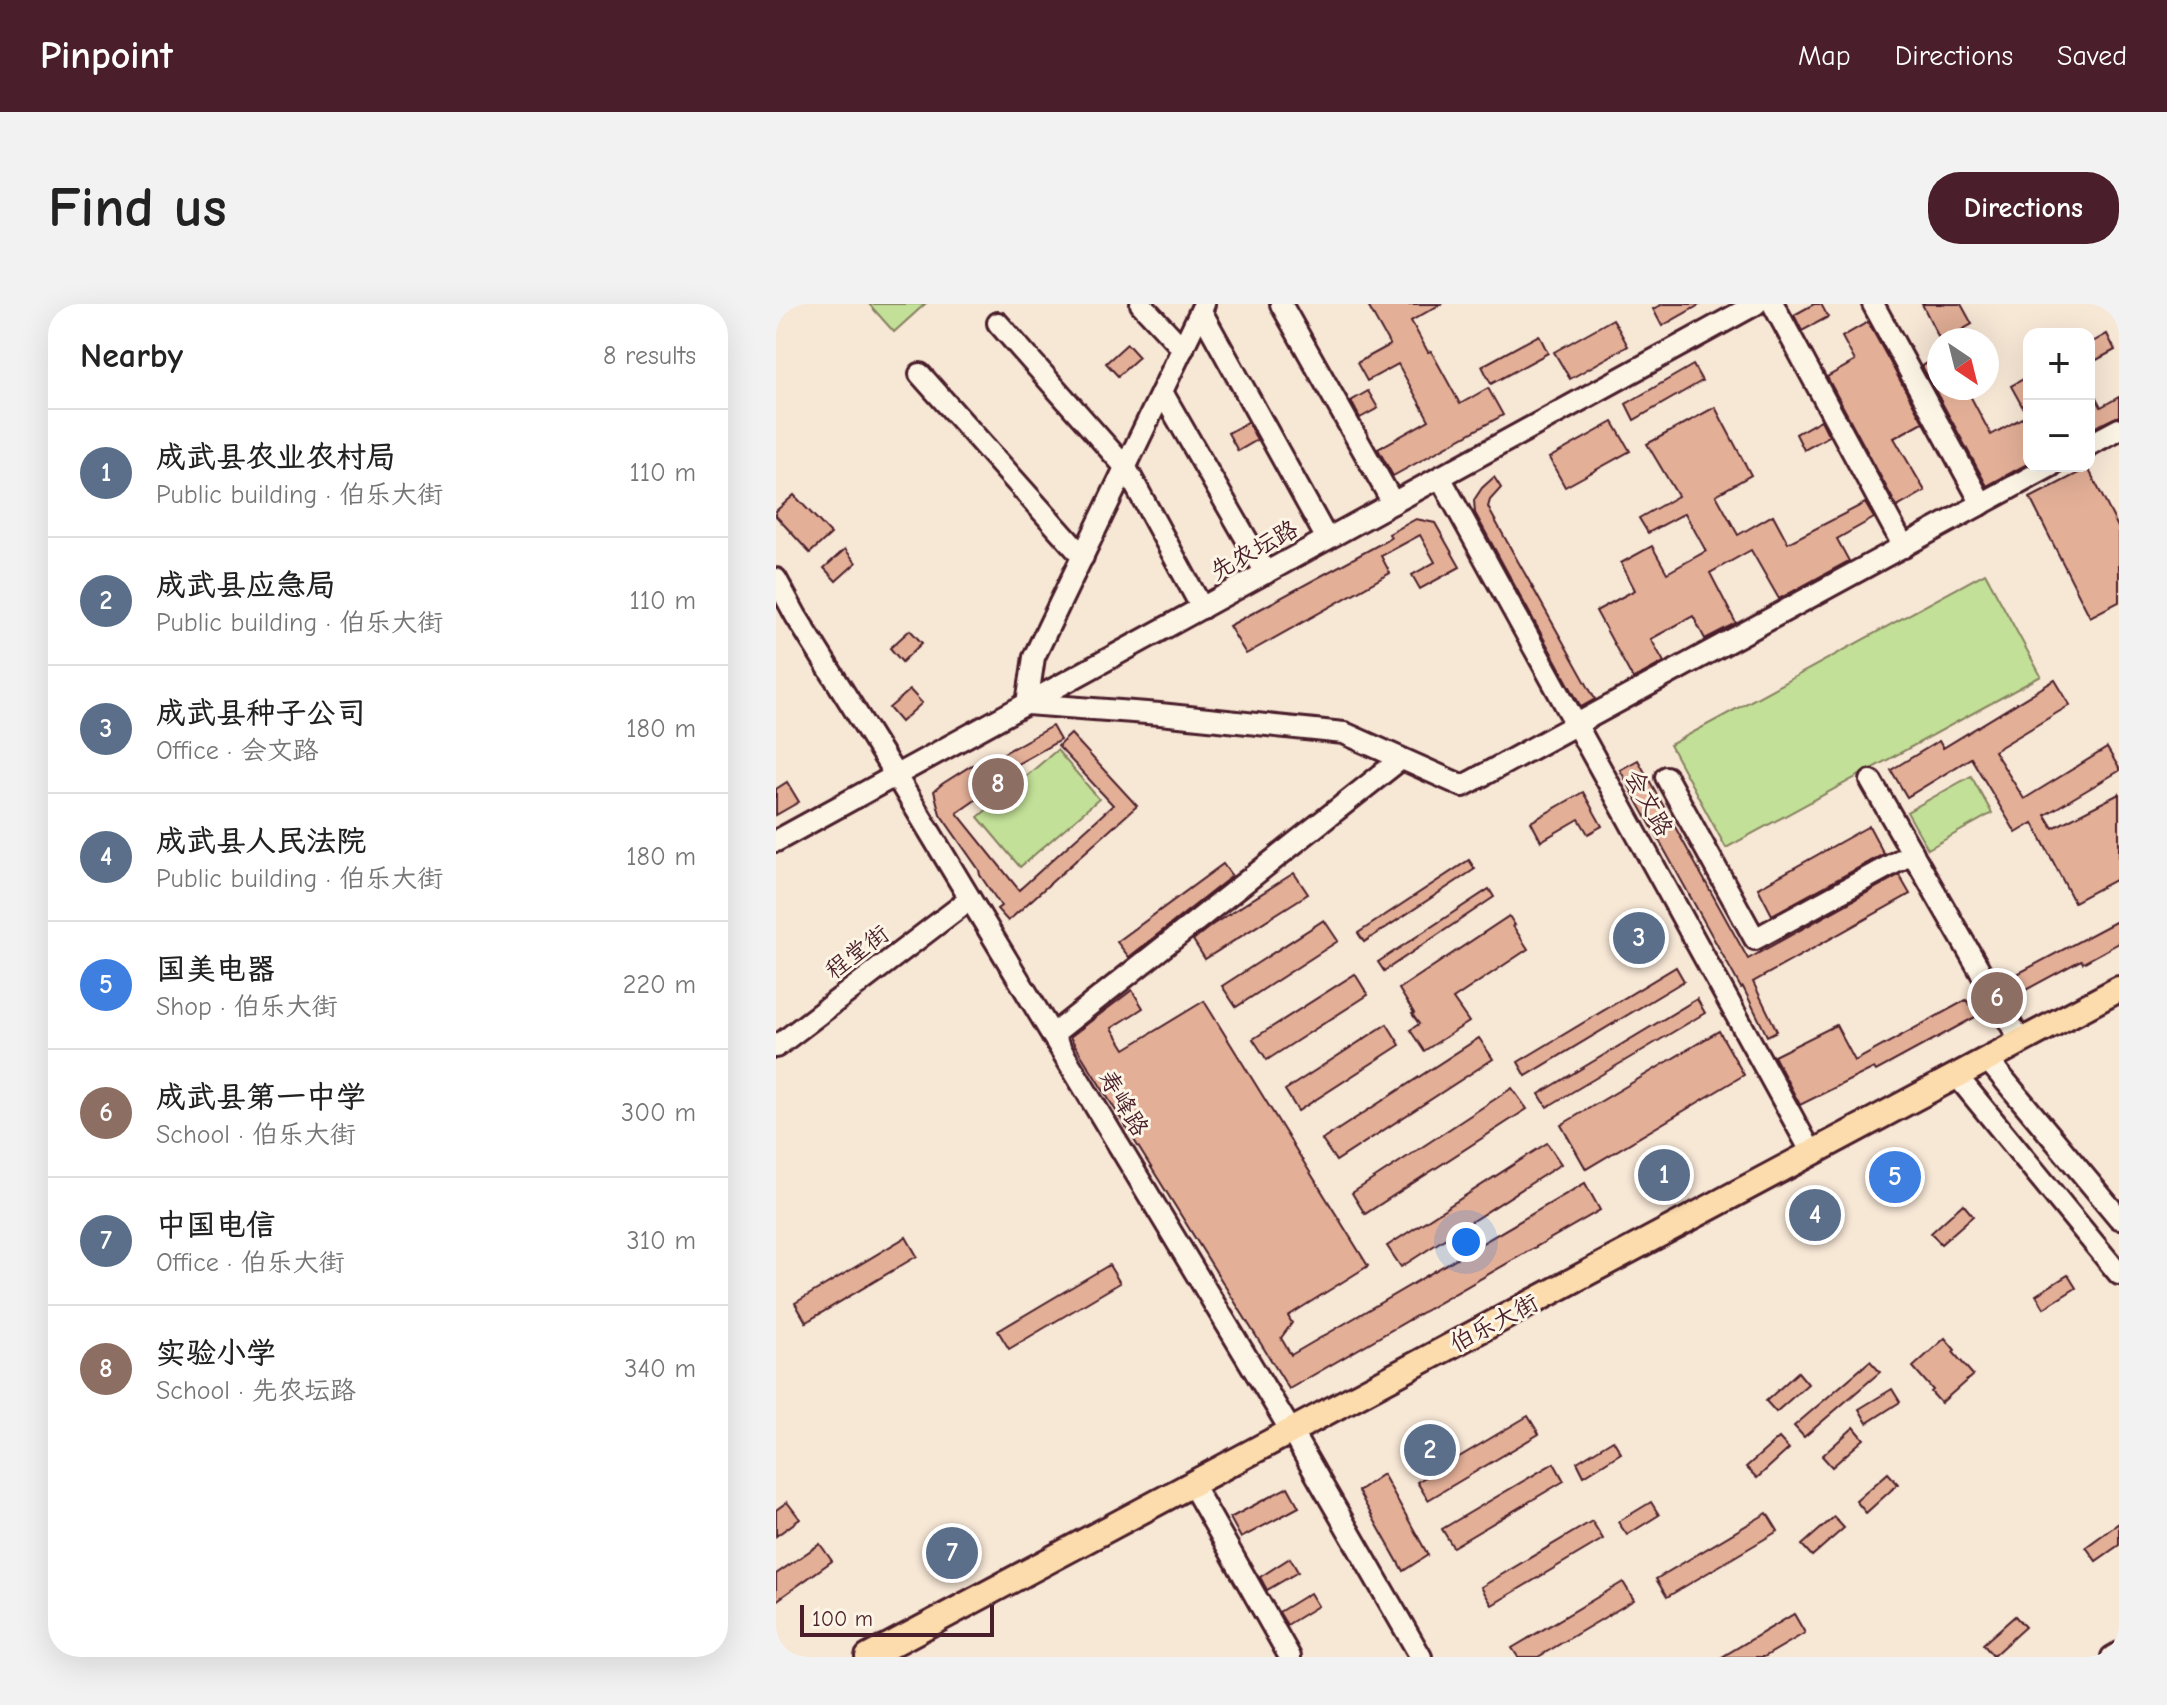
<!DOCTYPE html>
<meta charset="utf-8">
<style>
body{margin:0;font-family:"Comic Neue","LXGW WenKai TC",sans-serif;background:#f2f2f2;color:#222}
.controls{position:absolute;right:24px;top:24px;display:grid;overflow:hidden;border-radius:16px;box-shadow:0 8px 32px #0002}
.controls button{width:72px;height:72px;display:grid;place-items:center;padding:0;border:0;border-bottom:2px solid #e0e0e0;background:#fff;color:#222;font:40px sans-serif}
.compass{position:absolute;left:1151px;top:24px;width:72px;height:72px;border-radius:50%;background:#fff;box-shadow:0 8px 32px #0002;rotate:145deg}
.scale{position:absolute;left:24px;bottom:20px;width:194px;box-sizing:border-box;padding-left:8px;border:4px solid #4a1f2b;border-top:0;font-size:22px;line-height:28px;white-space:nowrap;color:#4a1f2b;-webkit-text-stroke:6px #fcf5e5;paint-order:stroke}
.you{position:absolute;left:690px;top:938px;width:28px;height:28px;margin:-20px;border:6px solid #fff;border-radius:50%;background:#1a73e8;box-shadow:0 0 0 12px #1a73e833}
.badge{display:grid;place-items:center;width:52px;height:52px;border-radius:50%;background:#4a1f2b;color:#fff;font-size:26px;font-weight:700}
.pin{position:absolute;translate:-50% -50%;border:4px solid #fff;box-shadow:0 2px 8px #0006}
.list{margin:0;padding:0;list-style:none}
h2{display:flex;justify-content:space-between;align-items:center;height:104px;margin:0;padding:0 32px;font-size:34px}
h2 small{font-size:26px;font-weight:400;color:#767676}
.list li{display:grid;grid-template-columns:52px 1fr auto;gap:24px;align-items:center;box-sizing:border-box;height:128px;padding:0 32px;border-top:2px solid #e0e0e0}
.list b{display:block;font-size:30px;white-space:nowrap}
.list p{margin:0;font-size:26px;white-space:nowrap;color:#767676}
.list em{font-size:26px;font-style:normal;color:#767676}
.map{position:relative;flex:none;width:1343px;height:1353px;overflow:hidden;border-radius:32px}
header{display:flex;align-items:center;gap:48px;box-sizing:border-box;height:112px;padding:0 40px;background:#4a1f2b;color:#fff}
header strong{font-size:38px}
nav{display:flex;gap:44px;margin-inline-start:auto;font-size:28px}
.intro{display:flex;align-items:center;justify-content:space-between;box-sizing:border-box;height:192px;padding:0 48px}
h1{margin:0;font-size:56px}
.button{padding:20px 36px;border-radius:32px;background:#4a1f2b;color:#fff;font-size:28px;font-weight:700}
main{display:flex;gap:48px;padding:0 48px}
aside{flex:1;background:#fff;border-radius:32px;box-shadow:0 8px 32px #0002}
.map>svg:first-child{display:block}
</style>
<header>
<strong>Pinpoint</strong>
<nav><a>Map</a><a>Directions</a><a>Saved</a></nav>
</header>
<div class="intro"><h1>Find us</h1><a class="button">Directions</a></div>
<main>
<aside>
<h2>Nearby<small>8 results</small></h2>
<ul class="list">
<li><span class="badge" style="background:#5c6f8a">1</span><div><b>成武县农业农村局</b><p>Public building · 伯乐大街</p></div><em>110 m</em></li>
<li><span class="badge" style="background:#5c6f8a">2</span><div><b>成武县应急局</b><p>Public building · 伯乐大街</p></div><em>110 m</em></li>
<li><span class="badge" style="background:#5c6f8a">3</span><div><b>成武县种子公司</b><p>Office · 会文路</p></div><em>180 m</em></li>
<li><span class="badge" style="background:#5c6f8a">4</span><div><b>成武县人民法院</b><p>Public building · 伯乐大街</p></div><em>180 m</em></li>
<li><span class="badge" style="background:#3f7fe0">5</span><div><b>国美电器</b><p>Shop · 伯乐大街</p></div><em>220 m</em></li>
<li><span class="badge" style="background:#8d6e63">6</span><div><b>成武县第一中学</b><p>School · 伯乐大街</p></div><em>300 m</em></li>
<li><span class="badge" style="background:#5c6f8a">7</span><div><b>中国电信</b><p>Office · 伯乐大街</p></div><em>310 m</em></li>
<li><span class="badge" style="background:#8d6e63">8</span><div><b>实验小学</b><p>School · 先农坛路</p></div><em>340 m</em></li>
</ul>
</aside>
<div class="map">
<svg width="1343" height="1353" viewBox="0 0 1343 1353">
<rect width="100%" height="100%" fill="#f7e7d5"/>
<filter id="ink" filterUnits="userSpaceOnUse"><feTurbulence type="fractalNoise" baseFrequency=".0125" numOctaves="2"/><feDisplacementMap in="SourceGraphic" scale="16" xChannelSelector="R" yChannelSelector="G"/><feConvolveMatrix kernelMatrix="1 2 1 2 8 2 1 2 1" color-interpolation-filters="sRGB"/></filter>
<g filter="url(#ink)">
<!-- green -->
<g fill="#c2e097" stroke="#868061" stroke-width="2">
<path d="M93 0H149L118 28Z"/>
<path d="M1209 269 1265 372 950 544 894 441Z"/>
<path d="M281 446 323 495 244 563 202 513Z"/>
<path d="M1195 472 1216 509 1152 545 1131 508Z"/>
</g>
<!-- building -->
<g fill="#e3af97" stroke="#4a1f2b" stroke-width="2">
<path d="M591 0H665L635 17 652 48 655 47 684 100 712 84 727 111 617 172 602 145 653 116 622 60 591 77 581 59 614 41Z"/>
<path d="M887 0H925L886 22 877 5Z"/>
<path d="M1038 0H1045L1052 13 1026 27 1018 11Z"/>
<path d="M1146 0H1185L1196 20 1168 36H1164Z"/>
<path d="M837 15 852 42 794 75 778 48Z"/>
<path d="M1092 18 1147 118 1118 134 1149 187 1121 203 1051 73 1079 57 1066 33Z"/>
<path d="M1331 30 1339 46 1313 60V40Z"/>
<path d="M763 31 772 49 715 80 706 62Z"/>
<path d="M351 40 363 53 342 72 330 59Z"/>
<path d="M1163 53V84H1190L1215 131 1251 111 1235 82 1253 72V159L1211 182 1146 62Z"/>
<path d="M917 61 926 77 858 116 850 100Z"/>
<path d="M1313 80 1325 103 1343 93V112L1313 126Z"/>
<path d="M592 87 602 104 584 114 575 97Z"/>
<path d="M939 103 975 171 940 191 962 231 997 211 1012 239 1089 199 1098 214 1061 235 1073 257 1003 295 975 246 934 269 960 319 929 335 917 312 875 335 888 358 857 375 820 307 859 286 845 259 876 242 891 269 930 247 909 209 872 229 863 214 902 192 871 140Z"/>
<path d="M1045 116 1053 132 1028 146 1020 130Z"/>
<path d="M472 118 481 136 462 147 452 129Z"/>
<path d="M837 118 854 147 789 183 773 154Z"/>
<path d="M1312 164 1343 225V298L1314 313 1254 194Z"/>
<path d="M718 173 725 184 714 196 712 203 715 209 819 395 805 403 699 209 698 196 706 184Z"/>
<path d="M18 191 55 230 34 249 0 212V207Z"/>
<path d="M640 215 659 219 684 263 644 285 636 271 659 258 644 231 605 252 614 269 470 350 453 322 615 234 613 230Z"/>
<path d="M69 245 80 259 60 277 48 264Z"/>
<path d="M134 326 146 339 126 358 114 344Z"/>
<path d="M1279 376 1294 401 1218 447 1248 495 1331 444 1343 464V467L1269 511 1277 524 1343 490V574L1298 598 1257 519 1240 529 1195 454 1131 493 1115 466 1163 437 1167 444Z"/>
<path d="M134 386 146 399 125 418 113 404Z"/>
<path d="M276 422 284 436 229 467 221 453Z"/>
<path d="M295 430 361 502 232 617 221 605 225 602 204 571 203 566 164 510 158 487 166 480 196 461 204 474 202 481 208 490 181 509 243 586 337 501 282 442Z"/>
<path d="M862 456 972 655 1123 571 1134 590 977 678 1001 727 991 732 967 683 965 684 844 466Z"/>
<path d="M11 478 23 498 0 511V485Z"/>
<path d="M807 488 826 522 812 530 803 515 765 537 755 518Z"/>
<path d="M1093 522 1108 550 996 611 982 584Z"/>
<path d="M693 556 699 565 588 638 582 629Z"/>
<path d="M447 560 456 572 353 653 341 638Z"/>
<path d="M518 569 532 590 429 655 417 636 436 621Z"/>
<path d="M713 585 718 593 608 667 602 658Z"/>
<path d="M733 612 739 621 737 622 752 645 677 695 693 718 648 747 634 726 643 720 636 710 638 709 623 685Z"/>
<path d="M548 616 562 637 460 703 446 682Z"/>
<path d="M1343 616V639L1307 659 1305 656 1235 694 1226 678Z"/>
<path d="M900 663 908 677 750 772 742 758Z"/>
<path d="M579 670 592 691 491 756 477 735Z"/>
<path d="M356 686 367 704 336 724 349 745 428 697 592 962 512 1012 516 1019 505 1034 515 1051 809 879 824 906 513 1085 294 733Z"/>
<path d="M921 695 929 709 771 803 763 790Z"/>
<path d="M1190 696 1195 702 1206 696 1212 706 1100 767 1098 764 1024 801 998 752 1060 721 1079 757Z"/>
<path d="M611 720 624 741 522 807 509 786Z"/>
<path d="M943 727 968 771 810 865 785 821Z"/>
<path d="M703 734 717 755 560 857 546 836Z"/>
<path d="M736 784 751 805 589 910 576 889Z"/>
<path d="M771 839 785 860 625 963 611 942Z"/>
<path d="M1187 900 1197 912 1165 940 1155 929Z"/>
<path d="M130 933 141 952 30 1018 19 999Z"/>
<path d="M333 961 344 979 233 1045 222 1027Z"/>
<path d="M1292 971 1300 984 1268 1004 1260 991Z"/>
<path d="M1169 1034 1179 1046 1177 1048 1197 1071 1165 1099 1155 1088 1157 1086 1137 1063Z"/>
<path d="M1094 1057 1104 1068 1028 1133 1018 1122Z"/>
<path d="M1022 1068 1032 1080 1000 1108 990 1097Z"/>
<path d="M1116 1085 1124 1098 1091 1119 1083 1105Z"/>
<path d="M752 1112 763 1130 652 1196 641 1178Z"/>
<path d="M1078 1123 1088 1135 1056 1163 1046 1152Z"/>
<path d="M1003 1134 1013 1145 981 1174 970 1163Z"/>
<path d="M837 1136 845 1149 808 1172 801 1158Z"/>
<path d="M778 1159 788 1177 677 1243 666 1225Z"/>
<path d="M1112 1169 1122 1180 1090 1209 1080 1197Z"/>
<path d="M607 1170 652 1251 627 1267 582 1187Z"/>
<path d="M512 1183 523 1203 465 1234 454 1214Z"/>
<path d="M11 1198 24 1215 0 1232V1206Z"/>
<path d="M875 1198 883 1211 851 1231 842 1218Z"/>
<path d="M991 1209 1002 1227 891 1293 880 1275Z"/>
<path d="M1058 1213 1068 1224 1036 1252 1026 1241Z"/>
<path d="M816 1217 827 1235 716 1301 705 1283Z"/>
<path d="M1343 1219V1241L1320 1257 1310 1243Z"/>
<path d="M44 1240 56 1257 0 1297V1270Z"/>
<path d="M514 1254 522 1268 491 1286 484 1273Z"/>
<path d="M847 1278 858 1296 762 1353H742L736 1344Z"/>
<path d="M534 1289 542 1302 511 1321 503 1308Z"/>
<path d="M1018 1310 1029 1329 988 1353H946Z"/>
<path d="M1239 1312 1249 1323 1217 1352 1207 1340Z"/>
</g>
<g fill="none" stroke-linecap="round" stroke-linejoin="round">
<!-- minor casing -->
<g stroke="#4a1f2b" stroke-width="26">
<g id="minor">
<path d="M365 0 407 45"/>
<path d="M428 0 258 353 251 400 384 410 568 429 687 482 1275 162"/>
<path d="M505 0 617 199"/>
<path d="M997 0 1128 243"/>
<path d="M1097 0 1206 200"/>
<path d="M425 7 551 235"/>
<path d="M222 19 350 164 426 304"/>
<path d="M144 70 307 253"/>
<path d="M386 88 490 269"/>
<path d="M1313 141 1343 125"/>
<path d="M664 173 1036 849"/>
<path d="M0 275 20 312 120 472 515 1127 645 1353"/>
<path d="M890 473 979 635 1137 549"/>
<path d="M1095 477 1245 738"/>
<path d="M0 537 980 0"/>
<path d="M276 731 625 455"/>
<path d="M0 743 194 595"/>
<path d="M1211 755 1343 914"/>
<path d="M1181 772 1343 970"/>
<path d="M416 1180 514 1353"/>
<path d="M1336 1353 1343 1349"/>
</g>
</g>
<!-- major casing -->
<g stroke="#4a1f2b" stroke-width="30">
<path id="major" d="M92 1353 1343 685"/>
</g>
<!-- minor -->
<use href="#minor" stroke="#fcf5e5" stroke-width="20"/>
<!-- major -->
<use href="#major" stroke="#fcdcac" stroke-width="24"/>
</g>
</g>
<g text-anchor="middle" stroke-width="6" stroke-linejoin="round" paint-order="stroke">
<!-- street labels -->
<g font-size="24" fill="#4a1f2b" stroke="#fcf5e5">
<text transform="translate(478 246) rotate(-29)" y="8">先农坛路</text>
<text transform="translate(873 499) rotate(61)" y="8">会文路</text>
<text transform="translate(81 648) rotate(-37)" y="8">程堂街</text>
<text transform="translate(348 799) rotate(59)" y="8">寿峰路</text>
<text transform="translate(718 1019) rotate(-28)" y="8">伯乐大街</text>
</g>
</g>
</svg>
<div class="controls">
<button>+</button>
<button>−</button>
</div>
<svg class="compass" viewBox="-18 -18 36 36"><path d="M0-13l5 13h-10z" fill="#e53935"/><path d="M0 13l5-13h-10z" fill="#767676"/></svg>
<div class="scale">100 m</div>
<div class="you"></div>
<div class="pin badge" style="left:888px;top:871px;background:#5c6f8a">1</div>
<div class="pin badge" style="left:654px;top:1146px;background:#5c6f8a">2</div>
<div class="pin badge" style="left:863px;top:634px;background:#5c6f8a">3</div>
<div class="pin badge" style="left:1039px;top:911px;background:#5c6f8a">4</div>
<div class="pin badge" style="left:1119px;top:873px;background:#3f7fe0">5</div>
<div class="pin badge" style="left:1221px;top:694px;background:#8d6e63">6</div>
<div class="pin badge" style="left:176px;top:1249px;background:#5c6f8a">7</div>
<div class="pin badge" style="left:222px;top:480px;background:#8d6e63">8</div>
</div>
</main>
